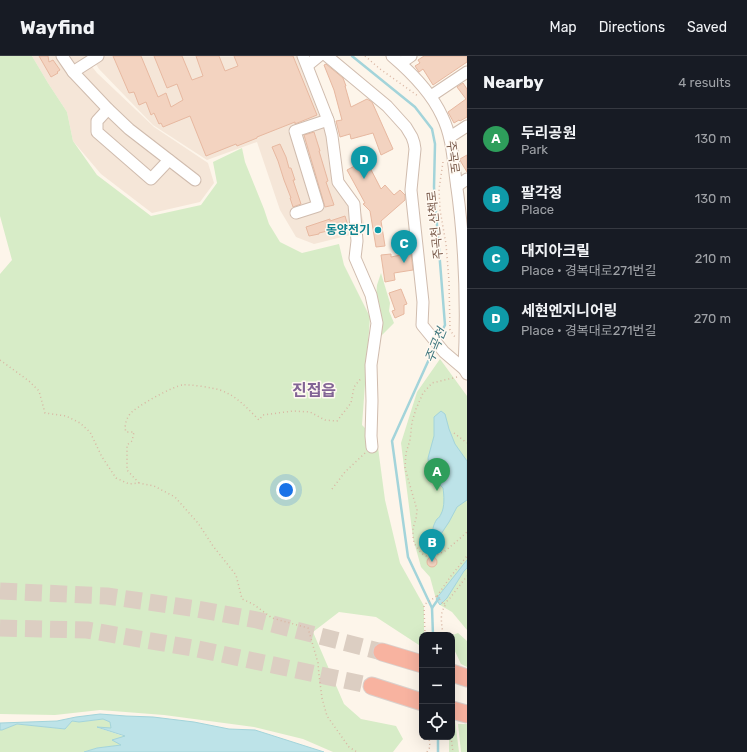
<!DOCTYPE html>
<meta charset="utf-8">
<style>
body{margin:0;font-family:Rubik,"Noto Sans KR",sans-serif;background:#242831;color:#f1f3f6}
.controls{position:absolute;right:12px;bottom:12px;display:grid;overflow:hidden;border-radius:8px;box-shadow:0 4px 16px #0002}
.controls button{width:36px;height:36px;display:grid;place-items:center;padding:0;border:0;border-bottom:1px solid #363941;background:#171b24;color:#f1f3f6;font:20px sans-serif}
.you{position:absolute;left:286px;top:434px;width:14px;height:14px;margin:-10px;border:3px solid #fff;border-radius:50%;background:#1a73e8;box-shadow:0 0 0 6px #1a73e833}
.badge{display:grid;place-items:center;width:26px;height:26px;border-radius:50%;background:#e9694d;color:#fff;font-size:13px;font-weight:700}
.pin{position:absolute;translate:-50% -33px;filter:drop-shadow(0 1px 2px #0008)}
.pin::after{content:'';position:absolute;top:21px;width:14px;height:12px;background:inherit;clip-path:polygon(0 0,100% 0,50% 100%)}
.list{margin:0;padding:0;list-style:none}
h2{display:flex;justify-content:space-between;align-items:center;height:52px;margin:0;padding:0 16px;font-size:17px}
h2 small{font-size:13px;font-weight:400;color:#9ea1a6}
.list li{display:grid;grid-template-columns:26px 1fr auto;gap:12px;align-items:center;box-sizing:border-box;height:60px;padding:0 16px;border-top:1px solid #363941}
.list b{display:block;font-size:15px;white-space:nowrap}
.list p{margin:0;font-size:13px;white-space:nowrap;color:#9ea1a6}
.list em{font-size:13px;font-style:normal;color:#9ea1a6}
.icon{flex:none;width:22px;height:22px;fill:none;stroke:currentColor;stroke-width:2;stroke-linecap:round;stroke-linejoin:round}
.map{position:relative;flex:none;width:467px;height:696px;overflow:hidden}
header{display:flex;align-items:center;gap:24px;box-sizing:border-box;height:56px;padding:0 20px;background:#171b24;border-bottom:1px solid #363941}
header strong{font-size:19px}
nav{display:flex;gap:22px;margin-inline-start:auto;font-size:14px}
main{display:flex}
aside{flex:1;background:#171b24}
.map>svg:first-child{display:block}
</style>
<header>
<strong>Wayfind</strong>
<nav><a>Map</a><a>Directions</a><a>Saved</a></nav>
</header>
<main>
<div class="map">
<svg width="467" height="696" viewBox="0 0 467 696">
<rect width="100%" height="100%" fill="#fdf5ea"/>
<!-- residential -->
<g fill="#f5e6d8">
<path d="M32 0H91L86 3 97 17 154 71 208 107 214 127 200 146 152 157 101 118 73 85 67 56 48 27Z"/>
<path d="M103 0H298L322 61 333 57 343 122 357 141 366 175 314 188 296 181 280 154 257 86 207 104 153 69 99 13 94 5Z"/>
</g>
<!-- green -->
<g fill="#d7ecc7">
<path d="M0 0H32L48 27 67 56 73 85 97 119 151 160 201 149 217 127 213 106 242 92 245 106 264 153 269 168 280 186 302 197 339 188 344 209 370 261 362 369 377 384 385 444 400 507 424 550V579H422V591L376 561 339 556 313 576 344 648 361 663 396 670 403 683 393 696H333L303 683 254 671 164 659 100 654 55 659 0 658V218L12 204 0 160Z"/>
<path d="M381 217 390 247 389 255 394 267 379 282 376 241 377 229Z"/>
<path d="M440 303 467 340V574L452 556 440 549 436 543 430 521 421 511 413 482 401 387 417 336Z"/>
<path d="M458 577 467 585V611L461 608 452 589 453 579Z"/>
<path d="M103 663 110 666 111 672H99L126 681 113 684 122 689 97 692 84 696H0V674H2L17 668 65 673 72 665 79 666Z"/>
<path d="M455 664 459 696H449V681H452V665Z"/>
<path d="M458 668H467V696H461Z"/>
</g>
<!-- water -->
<g fill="#bde3e8" stroke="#a3d4da">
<path d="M441 355 445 358 449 373 455 388 467 405V444L457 451 449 466 439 481 435 482C431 476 433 469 437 463 439 462 440 460 441 458 445 451 444 439 443 432L434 423 429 412 428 402 434 380V361Z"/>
<path d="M467 504V512L464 515 447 542 440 549 436 543Z"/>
<path d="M100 658 126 660 153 661 194 666 229 673 255 674 324 696H84L97 692 121 689 112 684 125 680 97 671 111 672 110 666 103 663 79 666 72 665 65 673 17 668 2 674H0V667L57 665 76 661Z"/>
</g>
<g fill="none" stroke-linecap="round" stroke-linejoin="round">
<!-- stream -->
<g stroke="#a3d4da" stroke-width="2.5">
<path d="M352 0 415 51 432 73 435 88 434 131 445 269 438 283"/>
<path d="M432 552 408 501 392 385 435 290"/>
<path d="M433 579 432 552 439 542"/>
<path d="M438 681V696"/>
</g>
</g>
<!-- building -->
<g fill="#f3d3c0" stroke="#e7b8a0">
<path d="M39 0H48L49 6 53 4 60 14 57 16 58 17 51 21Z"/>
<path d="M113 0H141L158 41 166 37 171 51 183 44 177 28 167 32 154 0H182L192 24 203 20 196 0H219L225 15 238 10 234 0H293L317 59 295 68V66L257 81V82L237 90 236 88 206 100 190 60 163 71 161 67 159 68 154 57 151 59 146 46 139 49 134 36 129 37Z"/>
<path d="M424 0H467V6L433 29 423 13 419 16 415 10 420 7 418 4Z"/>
<path d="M326 8 343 22 346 30H345L351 51 367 43 372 46 393 93 381 99 373 77 351 83 350 78 340 81 336 65 342 64 334 34 324 9Z"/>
<path d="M463 27 467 33V61L460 65 459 64 454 67 448 56 466 43 457 31Z"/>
<path d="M314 76 320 95H319L328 125 326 126 334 149 325 151 304 79Z"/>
<path d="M280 88 286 101 289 112H291L295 124H293L301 148 293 151 290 142H291L284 124 278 105 272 91Z"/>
<path d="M467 99V116L461 106 460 103Z"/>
<path d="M366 104 381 133 385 129 394 139 400 134 405 139V144L381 165 385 190 376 191 370 155 363 148 365 147 347 114Z"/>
<path d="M345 160 348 170 319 177V178L309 180 306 171 330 163V165Z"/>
<path d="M411 197 413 214 394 217 395 224 385 226 381 199 391 198V201Z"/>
<path d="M401 233 407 248 404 249V258L395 262 392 255 395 254 389 237Z"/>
<circle cx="432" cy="506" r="5"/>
</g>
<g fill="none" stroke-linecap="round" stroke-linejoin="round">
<!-- highway-tunnel -->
<g stroke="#dccec2" stroke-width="17" stroke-dasharray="17 8" stroke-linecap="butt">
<path d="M0 535 107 540 197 553 257 564 382 596"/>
<path d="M0 572 87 574 198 593 372 630"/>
</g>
<!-- minor casing -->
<g stroke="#d0bcae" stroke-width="13">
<g id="minor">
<path d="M62 0 73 16 98 0"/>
<path d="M303 0 328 64 332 80 338 126 354 148 357 185 355 202 371 239 377 267 371 309 372 345 371 380 372 391"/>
<path d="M327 0 387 50 406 71 412 81 414 87 415 93 411 134 423 246 422 269 444 296 464 313 467 318"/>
<path d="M392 0C412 17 431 36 442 60 452 80 453 103 456 125 465 187 467 250 464 313"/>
<path d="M401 7 411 0"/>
<path d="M308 9 319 0"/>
<path d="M73 16 108 53 129 73 195 124"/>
<path d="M431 40 467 16"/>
<path d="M108 53 97 65V76L151 123 169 104"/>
<path d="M450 81 467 70"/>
<path d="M457 130 467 123"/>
<path d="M296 157 318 150 295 75 328 64"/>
</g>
</g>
<!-- highway casing -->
<g stroke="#d9d1cd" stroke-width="19">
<g id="highway">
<path d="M382 596 422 608"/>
<path d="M452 617 467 622"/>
<path d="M372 630 422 646"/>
<path d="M452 654 467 658"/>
</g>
</g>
<!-- path -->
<g stroke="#d9b6a3" stroke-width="1.5" stroke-dasharray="1 3" stroke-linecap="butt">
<path d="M365 0 380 13 418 40"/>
<path d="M443 106 439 133 440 154 446 188 449 225 450 274 455 281"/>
<path d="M0 304 29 325 39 335 45 357 66 360 80 367 90 376 102 401 116 422 129 428 139 427 154 430 175 441 198 467 213 490 236 519 242 543 253 548 272 562 308 572 318 607 319 619 322 642 327 660 349 691 357 696"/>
<path d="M457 321 432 327 423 337 416 353 412 366 410 384 406 397 405 412 417 454 416 463 413 472V480L414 487 421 497 426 500H434L445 495 457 485 467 476"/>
<path d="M454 377 467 387"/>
<path d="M139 427 127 414V389L132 385 134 376H126C124 371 126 363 130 358 135 351 175 329 183 329 190 328 214 332 220 334 237 340 247 352 259 364L263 359 293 355 310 356 325 364 337 365 351 347 354 331 362 321"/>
<path d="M332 433 345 416 365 397"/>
<path d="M437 540 451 520 467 500"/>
<path d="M437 540 445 550C439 558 442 569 443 579"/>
<path d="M444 548 450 542 467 520"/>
<path d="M425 579 424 550 425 548 437 540"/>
<path d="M451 681 453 696"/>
<path d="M427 696 430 691 429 681"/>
</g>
<!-- minor -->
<use href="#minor" stroke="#fff" stroke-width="11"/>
<!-- highway -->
<use href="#highway" stroke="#f8b3a0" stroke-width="17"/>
</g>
<!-- markers -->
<circle fill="#0f9aa8" stroke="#fff9f1" stroke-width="1.5" cx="378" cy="174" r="4"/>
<g text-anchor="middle" stroke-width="3" stroke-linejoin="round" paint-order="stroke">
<!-- street labels -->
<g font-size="12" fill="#795a4b" stroke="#fff9f1">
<text transform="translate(453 101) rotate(82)" y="4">주곡로</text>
<text transform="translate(435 169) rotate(-96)" y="4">주곡천 산책로</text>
</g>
<!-- culture labels -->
<g font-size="12" font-weight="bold" fill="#0d838f" stroke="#fff9f1" text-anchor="end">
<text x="370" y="178">동양전기</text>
</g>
<!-- water labels -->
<g font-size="13" font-style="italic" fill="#3e767e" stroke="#fff9f1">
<text transform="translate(435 289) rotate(-68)" y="5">주곡천</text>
</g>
<!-- district labels -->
<g font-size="16" font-weight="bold" fill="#826495" stroke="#fff9f1">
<text x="314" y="340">진접읍</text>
</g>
</g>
</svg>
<div class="controls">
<button>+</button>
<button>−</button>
<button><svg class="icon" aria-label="locate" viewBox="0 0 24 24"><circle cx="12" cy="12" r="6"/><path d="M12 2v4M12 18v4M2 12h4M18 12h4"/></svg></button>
</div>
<div class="you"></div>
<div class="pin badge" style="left:437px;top:435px;background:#2e9e5b">A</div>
<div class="pin badge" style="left:432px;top:506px;background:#0f9aa8">B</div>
<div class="pin badge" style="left:404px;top:207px;background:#0f9aa8">C</div>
<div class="pin badge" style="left:364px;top:123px;background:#0f9aa8">D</div>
</div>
<aside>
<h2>Nearby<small>4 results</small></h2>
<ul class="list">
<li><span class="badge" style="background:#2e9e5b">A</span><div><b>두리공원</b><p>Park</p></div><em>130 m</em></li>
<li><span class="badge" style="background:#0f9aa8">B</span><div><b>팔각정</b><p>Place</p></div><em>130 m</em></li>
<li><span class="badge" style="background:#0f9aa8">C</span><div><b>대지아크릴</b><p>Place · 경복대로271번길</p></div><em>210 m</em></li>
<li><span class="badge" style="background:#0f9aa8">D</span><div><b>세현엔지니어링</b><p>Place · 경복대로271번길</p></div><em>270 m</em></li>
</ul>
</aside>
</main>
